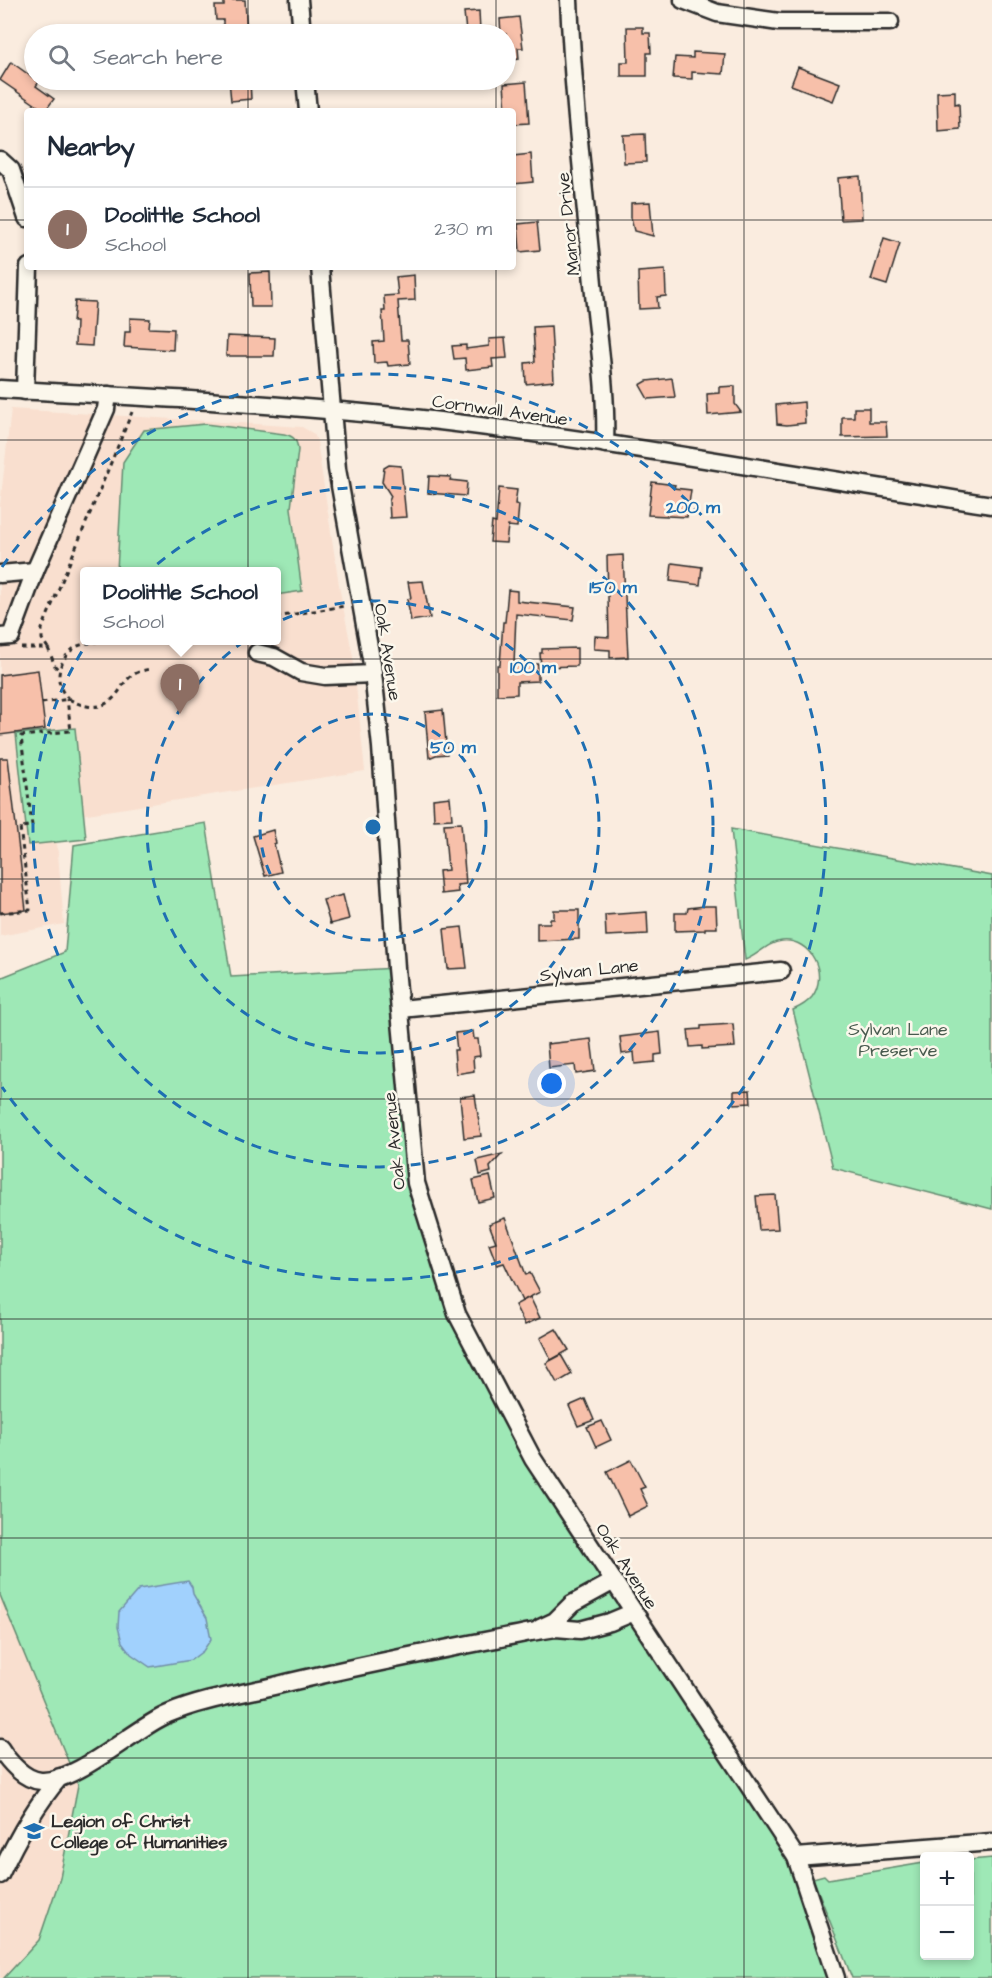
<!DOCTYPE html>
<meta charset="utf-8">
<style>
body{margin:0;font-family:"Architects Daughter",sans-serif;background:#f2f2f3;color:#1f2937}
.controls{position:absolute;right:18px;bottom:18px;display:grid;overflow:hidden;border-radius:6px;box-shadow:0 3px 9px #0003}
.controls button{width:54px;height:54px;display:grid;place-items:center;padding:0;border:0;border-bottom:2px solid #e0e1e3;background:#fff;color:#1f2937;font:30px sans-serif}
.you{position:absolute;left:552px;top:1084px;width:21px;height:21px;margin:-15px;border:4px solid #fff;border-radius:50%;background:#1a73e8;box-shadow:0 0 0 9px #1a73e833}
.badge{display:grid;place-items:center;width:39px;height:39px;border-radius:50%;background:#1f6fb2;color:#fff;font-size:20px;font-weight:700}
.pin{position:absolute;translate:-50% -50px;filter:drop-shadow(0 2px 3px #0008)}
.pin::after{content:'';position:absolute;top:32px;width:21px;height:18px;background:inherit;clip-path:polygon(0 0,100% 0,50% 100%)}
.popup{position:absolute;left:80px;top:567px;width:201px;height:78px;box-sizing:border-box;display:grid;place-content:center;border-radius:6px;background:#fff;filter:drop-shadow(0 2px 4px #0005);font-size:20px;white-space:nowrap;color:#747a83}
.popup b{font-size:22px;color:#1f2937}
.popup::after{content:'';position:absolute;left:50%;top:100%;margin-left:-12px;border:12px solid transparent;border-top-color:#fff}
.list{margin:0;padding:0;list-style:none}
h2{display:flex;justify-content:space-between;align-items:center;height:78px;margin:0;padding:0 24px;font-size:26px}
h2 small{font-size:20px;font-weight:400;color:#747a83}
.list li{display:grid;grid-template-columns:39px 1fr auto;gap:18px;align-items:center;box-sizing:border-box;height:84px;padding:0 24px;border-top:2px solid #e0e1e3}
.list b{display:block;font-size:22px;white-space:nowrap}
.list p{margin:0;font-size:20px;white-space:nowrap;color:#747a83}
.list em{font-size:20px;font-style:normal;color:#747a83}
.icon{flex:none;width:33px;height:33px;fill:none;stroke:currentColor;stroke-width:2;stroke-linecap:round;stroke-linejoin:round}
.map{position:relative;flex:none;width:992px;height:1978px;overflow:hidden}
.search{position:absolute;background:#fff;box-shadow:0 3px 9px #0003;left:24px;top:24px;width:492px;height:66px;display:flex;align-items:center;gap:15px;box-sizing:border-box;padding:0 21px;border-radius:33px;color:#747a83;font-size:22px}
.panel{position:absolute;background:#fff;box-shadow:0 3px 9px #0003;left:24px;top:108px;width:492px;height:162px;border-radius:6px}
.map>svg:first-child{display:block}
</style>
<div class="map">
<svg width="992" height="1978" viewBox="0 0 992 1978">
<rect width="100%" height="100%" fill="#faecdf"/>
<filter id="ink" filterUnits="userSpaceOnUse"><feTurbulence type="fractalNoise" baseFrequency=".0167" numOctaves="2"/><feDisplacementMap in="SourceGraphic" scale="12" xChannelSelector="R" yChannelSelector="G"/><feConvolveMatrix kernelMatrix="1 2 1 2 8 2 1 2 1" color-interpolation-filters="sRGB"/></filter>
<g filter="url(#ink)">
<!-- built -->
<g fill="#f9dfcf" fill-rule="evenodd">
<path d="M11 409 302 427 314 434 317 441 340 591 353 657 365 771 55 819 64 924 0 936V505ZM84 572H276V640H84Z"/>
<path d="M0 1595 78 1785 60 1878 39 1940 4 1978H0Z"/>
</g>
<!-- green -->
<g fill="#9ee8b6" stroke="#648a70" stroke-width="1.5">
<path d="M205 424 284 434C294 436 297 440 298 450L291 508 302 591 276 595V572L117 571 123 462 144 430Z"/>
<path d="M75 728 86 839 28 845 16 734Z"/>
<path d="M206 823 231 977 396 968 416 1183 457 1314 533 1459 796 1857 836 1978H4L39 1940 60 1878 78 1785 0 1595V978L65 952 74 845Z"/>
<path d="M731 829 992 876V1209L833 1168 793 1010C800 1007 807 1003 812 997 829 974 811 938 782 941 766 943 759 955 745 960Z"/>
<path d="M992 1858V1978H852L813 1878 824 1875 828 1879 924 1863V1956H970V1860Z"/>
</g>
<!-- water -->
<path fill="#a1d1fd" stroke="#728fa9" stroke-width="1.5" d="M188 1581 192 1587 193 1594 207 1618 211 1639 203 1651 191 1660 150 1667 131 1654 122 1642 118 1627 119 1612 139 1589Z"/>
<!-- building -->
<g fill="#f7c0aa" stroke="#2b2b2b" stroke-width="1.5">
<path d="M224 0H245L247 33H230V27L223 28V20H216L215 6H224Z"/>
<path d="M479 11 480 31 466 32 464 12Z"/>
<path d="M519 17 523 48H518L519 59 506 61V34H501L500 19Z"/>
<path d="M627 27H643V33H650L651 53H647V76H621V62H628Z"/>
<path d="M693 52 725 54 723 74 692 72V79L673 78 675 57 693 58Z"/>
<path d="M11 62 39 82 36 86 54 99 45 111 0 80Z"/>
<path d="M798 67 840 83 833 101 791 85Z"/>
<path d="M229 80H250L251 99 231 101Z"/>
<path d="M526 82 529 123 513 124V111H506L504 84Z"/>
<path d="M955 91V104L959 103 960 129 938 131 937 92Z"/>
<path d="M645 134 646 162 624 163 623 135Z"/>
<path d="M531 154 533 182 513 184V156Z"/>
<path d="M860 176 862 219 841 220 838 178Z"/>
<path d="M650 202 653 236 634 231 631 218V203Z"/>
<path d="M537 222 540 250 520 252 518 224Z"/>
<path d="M884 238 900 243 887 285 871 280Z"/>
<path d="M665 270 666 296 657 297 658 308 639 309 638 272Z"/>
<path d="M270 272 271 307H251L250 273Z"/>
<path d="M414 275 415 300 398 301 401 340H408L410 364 388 366 387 362 374 363 373 342 384 341 382 311H385L384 296 398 295 396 277Z"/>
<path d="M75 301 95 302 92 346 75 345 76 322H73Z"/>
<path d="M130 318 150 319 149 328 174 329 173 350 124 347 125 332H130Z"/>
<path d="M551 326 554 381 526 384 525 363 535 362 533 327Z"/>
<path d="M227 336 275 338 274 356H226Z"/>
<path d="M505 338 507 358 492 359 493 367 466 370 465 358 454 359 452 346 466 345V349L489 346V339Z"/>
<path d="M672 378 675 397 648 399 640 385 647 381Z"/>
<path d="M735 386V404L741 412 708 415 707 394 719 393V387Z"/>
<path d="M804 402 805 423 787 425 777 424 776 405Z"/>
<path d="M854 408H869V422H886L887 436 842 437V417H854Z"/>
<path d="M389 465 401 466 406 517 390 518 389 501 391 496 382 482 384 468Z"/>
<path d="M429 476 451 477 450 480 467 482 466 496 428 493Z"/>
<path d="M652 482 675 485 674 488 691 490 687 517 648 515Z"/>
<path d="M499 488 517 490 515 504 519 505 517 527 508 526 506 543 490 542 492 522 496 523Z"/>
<path d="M623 555 628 657 610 658V650L594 649 595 636 609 637 607 556Z"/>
<path d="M672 563 702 567 700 585 670 581Z"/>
<path d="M423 581 430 618 411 621 407 599 411 598 408 582Z"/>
<path d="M508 590 517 591V601L575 607 573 620 516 614 514 664H538V681L517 682V694L497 695V665H500L503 622H505Z"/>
<path d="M577 648V666L541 667 540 653H542V649Z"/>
<path d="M38 670 45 729 0 735V675Z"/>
<path d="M443 710 447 754 436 755 429 758 425 712Z"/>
<path d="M0 758H8L26 910 0 913Z"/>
<path d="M450 797 452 819 434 820 433 799Z"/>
<path d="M461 823 466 884 457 885 458 892 441 894 439 871 448 870 444 824Z"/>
<path d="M273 830 276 843 274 844 281 872 265 876 253 836Z"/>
<path d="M343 895 349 919 330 924 323 900Z"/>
<path d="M705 906H716L717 928H705V930L675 931V913H687L688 908Z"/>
<path d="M554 910H579V939L537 941V923H550V919H554Z"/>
<path d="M647 912 648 934 606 936 605 915Z"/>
<path d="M462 927 467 968 448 969 444 929Z"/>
<path d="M733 1024 735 1047 702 1049V1046L690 1047 688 1030 701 1029V1026Z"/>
<path d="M473 1031 474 1039H478L480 1056 473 1057 474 1071 456 1074 454 1050H457L455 1033Z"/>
<path d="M660 1032 662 1054 655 1055V1062L635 1064 634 1052 622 1054 620 1037Z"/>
<path d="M591 1039 595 1071 576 1074 575 1065 549 1068 547 1044Z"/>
<path d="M750 1090 751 1103 734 1104V1091Z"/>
<path d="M475 1095 481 1136 464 1138 460 1097Z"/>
<path d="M502 1154 490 1167 491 1172 480 1175 477 1160Z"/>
<path d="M490 1176 495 1198 478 1202 473 1180Z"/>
<path d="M775 1195 778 1229 759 1230 756 1196Z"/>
<path d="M505 1218 526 1275 530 1273 540 1292 522 1301 504 1263 497 1265 489 1244 496 1242 489 1224Z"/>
<path d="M530 1297 540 1318 525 1325 515 1305Z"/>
<path d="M556 1329 569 1350 551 1360 540 1338Z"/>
<path d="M561 1355 572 1374 557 1383 546 1363Z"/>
<path d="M585 1399 594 1420 578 1426 569 1406Z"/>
<path d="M602 1421 611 1440 596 1447 587 1427Z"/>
<path d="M631 1460 645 1487 640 1489 648 1506 628 1516 607 1472Z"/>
</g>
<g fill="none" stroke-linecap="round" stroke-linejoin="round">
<!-- minor casing -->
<g stroke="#2b2b2b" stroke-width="21">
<g id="minor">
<path d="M299 0 302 34"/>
<path d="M569 0C573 98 585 196 594 294 599 344 607 394 605 444"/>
<path d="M683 0 717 13 779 22H890"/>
<path d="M305 80 308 111"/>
<path d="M0 160 11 170 27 218"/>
<path d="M320 267 337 469 372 664 381 747 396 968 416 1183 457 1314 533 1459 796 1857 836 1978"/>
<path d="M0 389C144 397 288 404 431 420 619 442 805 477 992 505"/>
<path d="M25 391 29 267"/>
<path d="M0 574 35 571"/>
<path d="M0 637 11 636 35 571 106 409 108 395"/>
<path d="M257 653 274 657 301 672 325 676 373 674"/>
<path d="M401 1009 781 971"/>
<path d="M540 1628 555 1621 572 1604 614 1581"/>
<path d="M0 1748C8 1761 24 1780 41 1781 76 1783 135 1728 168 1714 201 1700 239 1694 274 1686 359 1665 445 1649 531 1632L556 1628 580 1630 610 1622 634 1612"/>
<path d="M796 1857 992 1842"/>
<path d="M0 1875C16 1840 35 1806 60 1777"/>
</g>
</g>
<!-- path -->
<g stroke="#2b2b2b" stroke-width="3" stroke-dasharray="4.5 4.5" stroke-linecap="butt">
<path d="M276 617 345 606"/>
<path d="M21 648H48L55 666 59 670"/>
<path d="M48 648 42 639V629L132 412"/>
<path d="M69 699C86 709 104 711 117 694 121 689 124 682 129 678 135 672 144 670 151 669"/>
<path d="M42 703 69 699C52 685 58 658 76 647 85 642 98 642 109 640"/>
<path d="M0 913 30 910 20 827 32 826 21 736 71 731 67 699"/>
</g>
<!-- minor -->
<use href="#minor" stroke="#fbf7ec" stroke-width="16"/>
</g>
</g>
<!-- grid -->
<path fill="none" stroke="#2b2b2b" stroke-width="1.5" stroke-opacity="0.55" d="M248 0V34M496 0V34M744 0V1978M248 80V111M496 80V111M0 220H27M513 220H992M248 267V1978M496 267V1978M0 440H992M0 659H992M0 879H992M0 1099H992M0 1319H992M0 1538H992M0 1758H992"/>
<!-- distance rings -->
<g fill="none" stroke="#1f6fb2" stroke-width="3" stroke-dasharray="10 8">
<circle cx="373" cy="827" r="113"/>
<circle cx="373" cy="827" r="226"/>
<circle cx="373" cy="827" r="340"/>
<path d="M2 567A453 453 0 1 1 2 1087"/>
</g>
<!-- icons -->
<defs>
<g id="university-bare" transform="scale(1.62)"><path d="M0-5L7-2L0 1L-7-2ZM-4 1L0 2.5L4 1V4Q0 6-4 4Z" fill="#1f6fb2" stroke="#fbf7ec" stroke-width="2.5" paint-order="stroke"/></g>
</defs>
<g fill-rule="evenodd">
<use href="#university-bare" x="34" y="1831"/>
</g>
<g text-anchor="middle" stroke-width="5" stroke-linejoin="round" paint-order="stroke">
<!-- street labels -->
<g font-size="18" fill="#2b2b2b" stroke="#fbf7ec">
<text transform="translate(568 224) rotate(-96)" y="6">Manor Drive</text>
<text transform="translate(500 410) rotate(8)" y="6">Cornwall Avenue</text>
<text transform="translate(388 652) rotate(81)" y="6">Oak Avenue</text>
<text transform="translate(589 970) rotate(-6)" y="6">Sylvan Lane</text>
<text transform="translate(394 1141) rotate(-96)" y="6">Oak Avenue</text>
<text transform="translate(627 1566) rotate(57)" y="6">Oak Avenue</text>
</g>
<!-- park labels -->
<g font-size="18" fill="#485a4e" stroke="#fbf7ec">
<text x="898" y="1035">Sylvan Lane<tspan x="898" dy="21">Preserve</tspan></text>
</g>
<!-- poi labels -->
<g font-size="18" font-weight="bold" fill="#2b2b2b" stroke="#fbf7ec" text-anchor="start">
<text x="51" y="1827">Legion of Christ<tspan x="51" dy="21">College of Humanities</tspan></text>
</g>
</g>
<circle cx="373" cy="827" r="9" fill="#1f6fb2" stroke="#fbf7ec" stroke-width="3"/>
<g font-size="18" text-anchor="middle" font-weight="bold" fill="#1f6fb2" stroke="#fbf7ec" stroke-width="5" stroke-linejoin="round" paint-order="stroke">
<text x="693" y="513">200 m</text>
<text x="613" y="593">150 m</text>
<text x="533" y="673">100 m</text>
<text x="453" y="753">50 m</text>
</g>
</svg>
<div class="controls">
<button>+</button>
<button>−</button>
</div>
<div class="you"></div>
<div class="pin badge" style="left:180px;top:714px;background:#8d6e63">1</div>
<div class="popup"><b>Doolittle School</b>School</div>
<div class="search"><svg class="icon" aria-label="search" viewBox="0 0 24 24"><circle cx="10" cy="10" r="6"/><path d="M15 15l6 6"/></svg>Search here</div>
<section class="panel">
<h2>Nearby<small></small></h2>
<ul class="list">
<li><span class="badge" style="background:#8d6e63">1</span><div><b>Doolittle School</b><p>School</p></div><em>230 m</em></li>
</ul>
</section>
</div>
